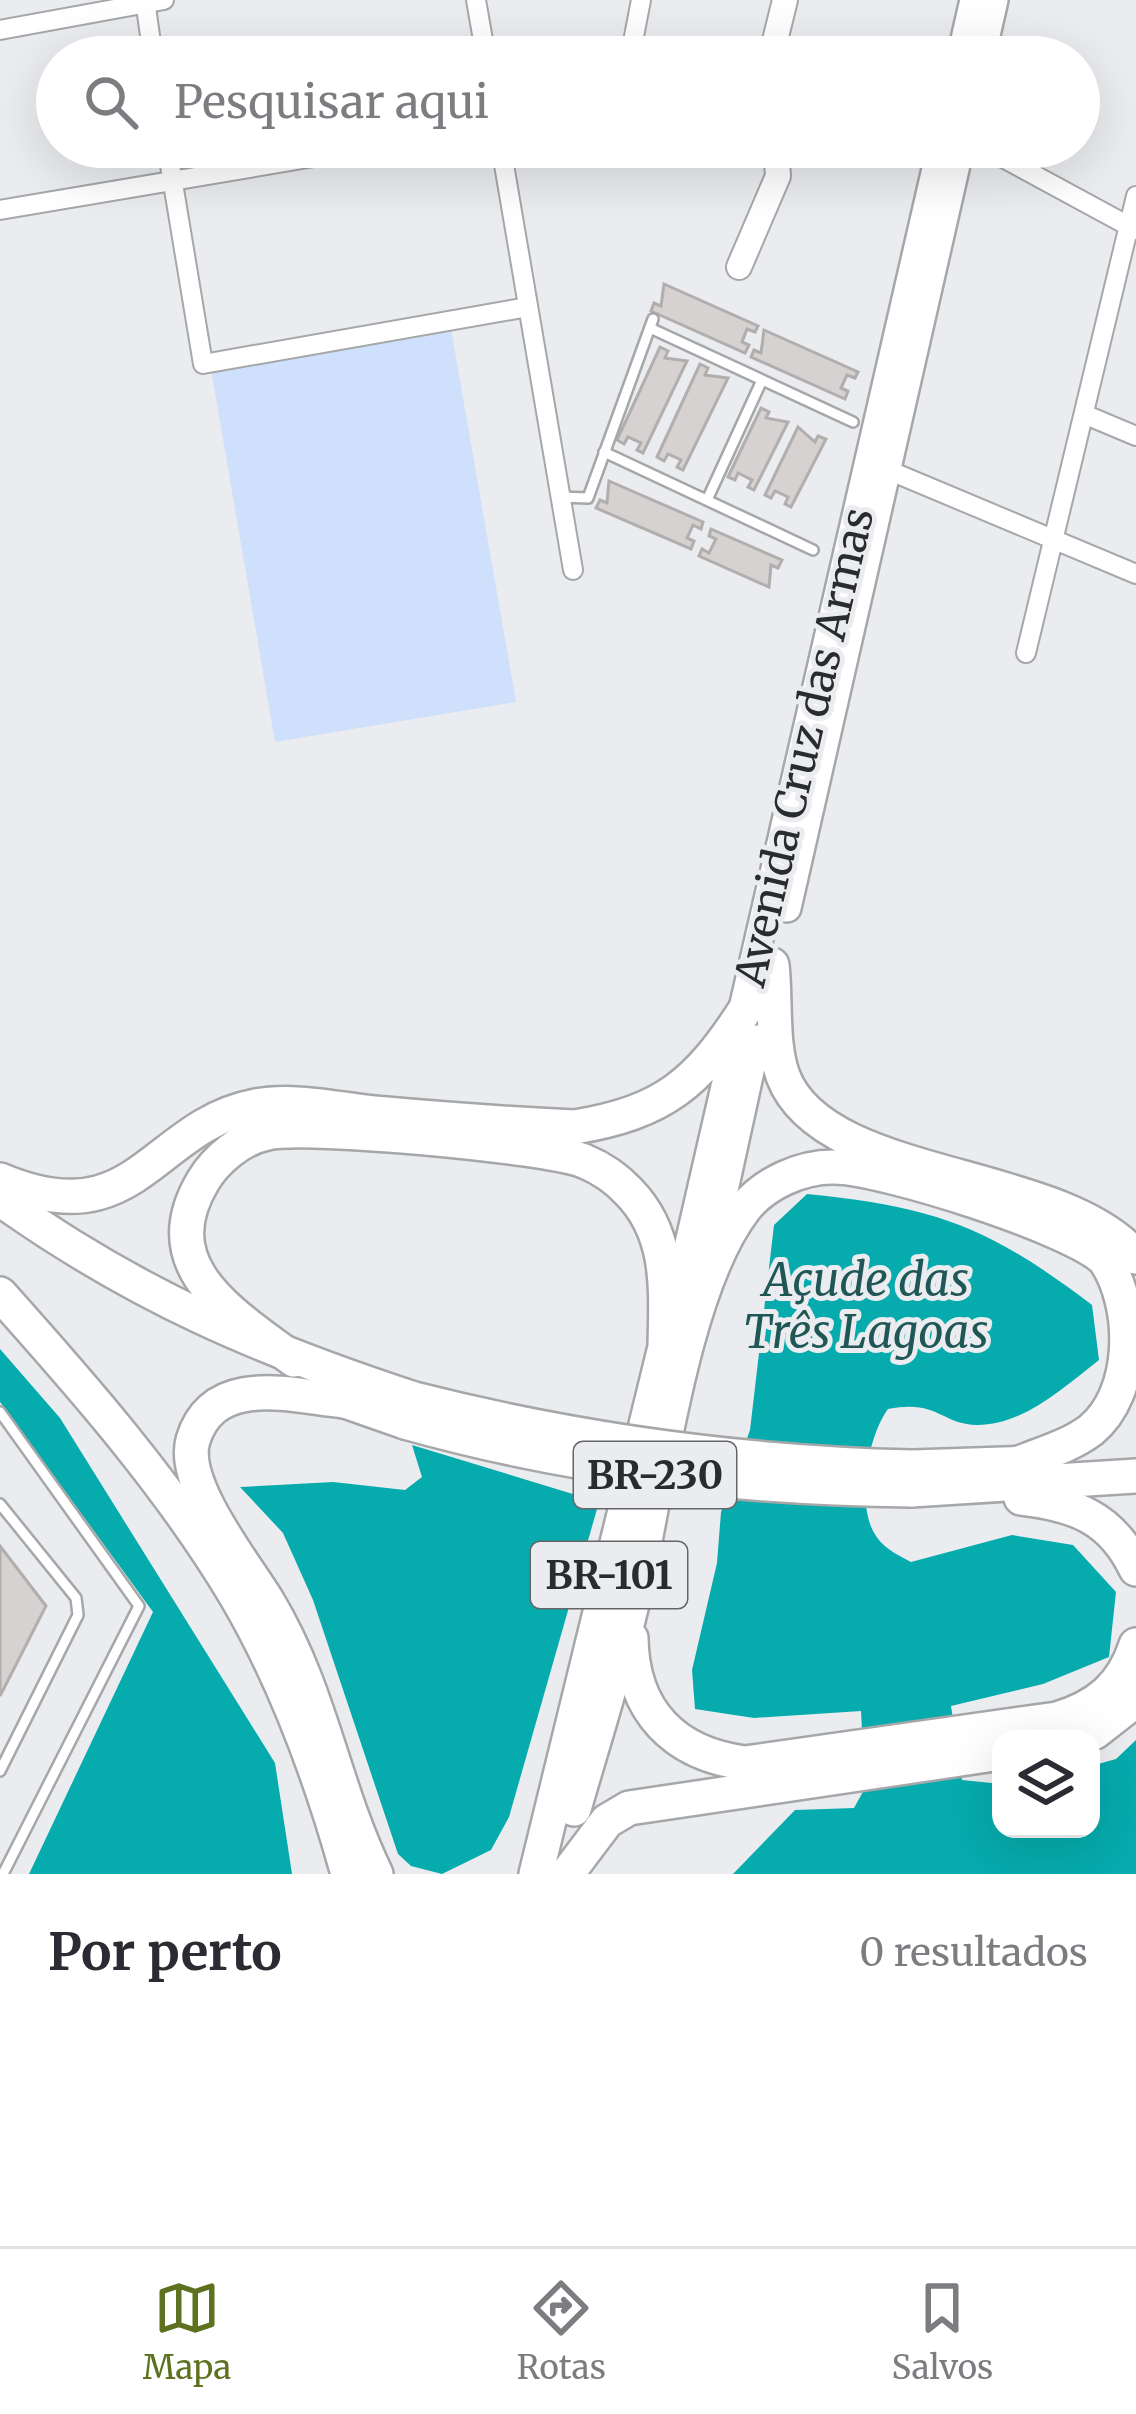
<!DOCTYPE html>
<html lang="pt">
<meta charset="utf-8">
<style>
body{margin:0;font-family:Merriweather,serif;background:#f2f2f3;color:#2b2b33}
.controls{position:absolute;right:36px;bottom:36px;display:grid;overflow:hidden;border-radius:24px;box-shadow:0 12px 48px #0002}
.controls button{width:108px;height:108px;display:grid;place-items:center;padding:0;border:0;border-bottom:3px solid #e1e1e2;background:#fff;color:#2b2b33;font:60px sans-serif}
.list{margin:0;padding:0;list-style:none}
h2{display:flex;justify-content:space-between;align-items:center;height:156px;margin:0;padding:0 48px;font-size:51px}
h2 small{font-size:39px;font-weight:400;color:#7c7c81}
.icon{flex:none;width:66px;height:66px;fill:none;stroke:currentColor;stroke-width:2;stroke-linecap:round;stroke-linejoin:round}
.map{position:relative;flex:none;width:1136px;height:1874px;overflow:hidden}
.search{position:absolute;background:#fff;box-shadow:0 12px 48px #0002;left:36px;right:36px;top:36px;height:132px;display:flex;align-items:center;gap:30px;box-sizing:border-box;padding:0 42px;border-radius:66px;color:#7c7c81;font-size:45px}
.sheet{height:372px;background:#fff}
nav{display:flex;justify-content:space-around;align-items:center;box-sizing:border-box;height:168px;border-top:3px solid #e1e1e2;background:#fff;font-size:33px;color:#7c7c81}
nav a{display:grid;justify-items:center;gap:6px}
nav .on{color:#5d711f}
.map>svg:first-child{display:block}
</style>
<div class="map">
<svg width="1136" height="1874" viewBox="0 0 1136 1874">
<rect width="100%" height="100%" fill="#ebecef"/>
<!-- green -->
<path fill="#cee0fb" d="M451 329 516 702 275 742 211 369Z"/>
<!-- water -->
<g fill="#06abad">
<path d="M807 1194C935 1207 988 1226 1092 1305L1099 1360C1064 1387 1024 1425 977 1425 941 1424 937 1399 888 1409 868 1436 857 1499 873 1531 881 1547 896 1554 911 1562L1012 1535 1073 1545 1116 1592 1109 1657 1043 1684 951 1706 962 1780 1001 1784V1829H1091V1766L1116 1759 1136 1740V1874H733L795 1810 854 1808 865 1788 861 1711 754 1718 695 1709 692 1670 717 1563 721 1512 750 1430 774 1225Z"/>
<path d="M0 1349 60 1418 275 1763 292 1874H29L153 1612 0 1402Z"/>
<path d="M412 1445 599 1502 509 1817 491 1850 442 1874 411 1866 398 1854 313 1600 283 1533 240 1487 333 1482 405 1490 422 1477Z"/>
</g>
<!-- building -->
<g fill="#d6d2d2" stroke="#b1aead" stroke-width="3">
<path d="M664 284 758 326 755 332 747 329 742 342 749 345 745 353 651 311 654 303 661 306Z"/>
<path d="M764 330 858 372 855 378 847 375 841 388 848 391 845 399 751 357 754 350 761 353Z"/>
<path d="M660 347 668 351 665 358 687 361 643 453 637 450 641 443 628 437 624 444 617 440Z"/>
<path d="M700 364 708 368 705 375 728 378 683 470 677 467 681 460 668 454 664 461 657 457Z"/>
<path d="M761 408 769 412 766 418 788 422 754 490 748 487 752 480 738 473 735 480 728 477Z"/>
<path d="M798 427 815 442 818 436 826 439 791 507 785 504 788 497 775 491 771 498 765 495Z"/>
<path d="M609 481 703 522 701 529 693 525 687 538 694 541 691 549 596 508 600 500 607 503Z"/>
<path d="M711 529 782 560 778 568 771 565 769 587 699 556 702 549 709 553 716 539 709 536Z"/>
<path d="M0 1546 46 1606 0 1696Z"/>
</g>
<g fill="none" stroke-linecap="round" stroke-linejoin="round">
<!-- lane casing -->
<g stroke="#a5a7a9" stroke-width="14">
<g id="lane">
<path d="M650 328 853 422"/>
<path d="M604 452 813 550"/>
<path d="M560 497 588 498 653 319"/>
<path d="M707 500 762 380"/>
<path d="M0 1412 139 1606 3 1874"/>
<path d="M0 1504 76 1598 78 1615 0 1771"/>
</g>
</g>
<!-- street casing -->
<g stroke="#a5a7a9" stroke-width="22">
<g id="street">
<path d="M145 0 153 57"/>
<path d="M476 0 486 57"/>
<path d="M0 30 164 0"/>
<path d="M630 57 641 0"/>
<path d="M167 147 203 364 528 307"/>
<path d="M501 147 573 570"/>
<path d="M983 147 1136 230"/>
<path d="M0 210 373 147"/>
<path d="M1086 415 1136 436"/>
<path d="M888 470 1136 574"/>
<path d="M1026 653 1136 196"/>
</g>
</g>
<!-- secondary casing -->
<g stroke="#a5a7a9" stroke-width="28">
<g id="secondary">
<path d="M771 57 785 0"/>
<path d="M739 267 778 176 777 162 765 147"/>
</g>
</g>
<!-- primary casing -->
<g stroke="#a5a7a9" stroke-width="32">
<g id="primary">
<path d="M961 57 974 0"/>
<path d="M981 57 994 0"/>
<path d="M787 908 960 147"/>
<path d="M710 1254 757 1039"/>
<path d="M673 1313 941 147"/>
</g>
</g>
<!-- highway casing -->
<g stroke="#a5a7a9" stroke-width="38">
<g id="highway">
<path d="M772 965C776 999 771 1044 783 1076 823 1183 1060 1167 1136 1257"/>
<path d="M0 1180C137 1238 151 1126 256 1106 294 1099 337 1109 374 1113 441 1119 508 1124 575 1127 664 1112 697 1084 745 1010"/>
<path d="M0 1199C135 1295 258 1348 414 1399"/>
<path d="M0 1294C84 1388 171 1487 236 1596 287 1683 321 1777 348 1874"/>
<path d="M294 1360C234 1314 151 1268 203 1181 216 1159 242 1138 267 1133 308 1124 545 1146 584 1161 601 1168 617 1179 629 1192 671 1235 666 1291 665 1347L536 1874"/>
<path d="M325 1394 405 1422"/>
<path d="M344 1401C292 1396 214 1372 193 1440 180 1484 245 1564 268 1602 321 1690 333 1786 376 1874"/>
<path d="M913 1467 1037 1463"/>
<path d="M911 1490 1136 1476"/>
<path d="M1021 1498C1075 1504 1112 1518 1136 1569"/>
<path d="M631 1638C632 1711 674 1754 745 1763L1057 1719C1097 1707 1123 1686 1136 1645"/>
<path d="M1074 1739 1095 1732 1136 1700"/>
<path d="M574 1809C593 1742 615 1675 631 1608 657 1499 680 1291 745 1208 765 1183 801 1167 833 1167 879 1166 1074 1228 1105 1260 1136 1306 1136 1393 1091 1430 1070 1446 1041 1454 1017 1464"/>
<path d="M567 1874 607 1821 629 1808 1001 1753"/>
</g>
</g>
<!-- lane -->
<use href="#lane" stroke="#fff" stroke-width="9"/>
<!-- street -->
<use href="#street" stroke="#fff" stroke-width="18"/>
<!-- secondary -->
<use href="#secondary" stroke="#fff" stroke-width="24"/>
<!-- primary -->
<use href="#primary" stroke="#fff" stroke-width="27"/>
<!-- highway -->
<use href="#highway" stroke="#fff" stroke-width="33"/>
<!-- highway-bridge casing -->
<g stroke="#a5a7a9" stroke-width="38" stroke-linecap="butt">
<g id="highway-bridge">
<path d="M414 1399C579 1441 743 1463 913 1467"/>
<path d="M405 1422C572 1469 737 1488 911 1490"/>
</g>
</g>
<!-- highway-bridge -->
<use href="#highway-bridge" stroke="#fff" stroke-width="33"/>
</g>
<g text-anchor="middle" stroke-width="10" stroke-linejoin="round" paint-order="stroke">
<!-- shield labels -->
<g fill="#ebecef" stroke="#646566" stroke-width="3">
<rect x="574" y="1442" width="162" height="66" rx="9"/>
<rect x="531" y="1542" width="156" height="66" rx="9"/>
</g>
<g font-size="39" font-weight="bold" fill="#2a2b2c">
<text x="655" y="1489">BR-230</text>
<text x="609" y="1589">BR-101</text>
</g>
<!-- street labels -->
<g font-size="42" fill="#2a2b2c" stroke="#ebecef">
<text transform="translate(804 747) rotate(-77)" y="15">Avenida Cruz das Armas</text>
</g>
<!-- water labels -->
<g font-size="45" font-style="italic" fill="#1f5757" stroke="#ebecef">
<text x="866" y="1296">Açude das<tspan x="866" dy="52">Três Lagoas</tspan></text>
</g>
</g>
</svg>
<div class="controls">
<button><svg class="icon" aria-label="layers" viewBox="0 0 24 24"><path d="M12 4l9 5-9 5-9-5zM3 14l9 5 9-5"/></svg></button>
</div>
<div class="search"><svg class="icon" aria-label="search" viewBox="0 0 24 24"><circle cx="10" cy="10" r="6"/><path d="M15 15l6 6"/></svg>Pesquisar aqui</div>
</div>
<section class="sheet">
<h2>Por perto<small>0 resultados</small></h2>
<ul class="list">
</ul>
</section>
<nav>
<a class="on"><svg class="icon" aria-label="map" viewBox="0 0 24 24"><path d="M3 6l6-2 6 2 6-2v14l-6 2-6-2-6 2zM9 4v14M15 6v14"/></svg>Mapa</a>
<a><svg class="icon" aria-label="directions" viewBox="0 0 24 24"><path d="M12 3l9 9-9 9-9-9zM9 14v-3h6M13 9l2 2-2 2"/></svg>Rotas</a>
<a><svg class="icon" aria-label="saved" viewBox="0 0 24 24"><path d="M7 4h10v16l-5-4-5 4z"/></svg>Salvos</a>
</nav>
